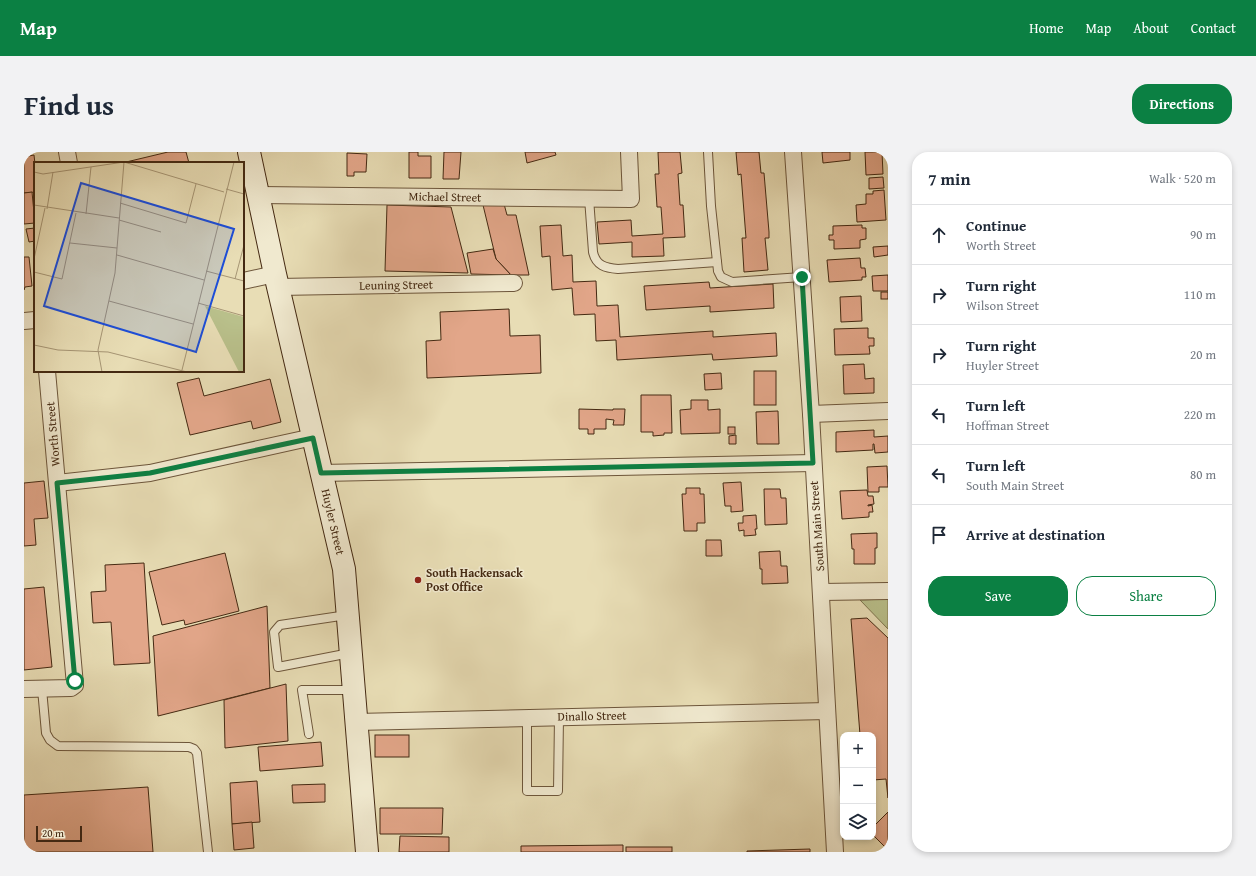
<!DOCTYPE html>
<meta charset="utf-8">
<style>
body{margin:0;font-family:"Gentium Book Plus",serif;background:#f2f2f3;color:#1f2937}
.controls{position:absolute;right:12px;bottom:12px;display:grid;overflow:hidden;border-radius:8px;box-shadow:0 2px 6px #0003}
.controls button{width:36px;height:36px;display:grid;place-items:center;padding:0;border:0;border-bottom:1px solid #e0e1e3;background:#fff;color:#1f2937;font:20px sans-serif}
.scale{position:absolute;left:12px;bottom:10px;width:46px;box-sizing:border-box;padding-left:4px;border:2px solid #442912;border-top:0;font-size:11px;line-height:14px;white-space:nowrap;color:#442912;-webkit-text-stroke:3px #f0e9cf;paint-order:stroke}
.stop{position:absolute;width:12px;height:12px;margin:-9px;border:3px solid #0b8043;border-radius:50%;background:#fff}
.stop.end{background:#0b8043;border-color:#fff;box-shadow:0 1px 4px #0008}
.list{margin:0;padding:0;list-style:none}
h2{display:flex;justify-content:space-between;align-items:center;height:52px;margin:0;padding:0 16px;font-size:17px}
h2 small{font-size:13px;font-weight:400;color:#747a83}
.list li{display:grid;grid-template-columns:26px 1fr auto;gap:12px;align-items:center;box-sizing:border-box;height:60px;padding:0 16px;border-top:1px solid #e0e1e3}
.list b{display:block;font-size:15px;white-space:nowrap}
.list p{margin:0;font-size:13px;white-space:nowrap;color:#747a83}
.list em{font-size:13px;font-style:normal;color:#747a83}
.actions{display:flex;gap:8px;padding:12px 16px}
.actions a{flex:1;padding:9px 0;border:1px solid #0b8043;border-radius:16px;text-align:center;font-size:14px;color:#0b8043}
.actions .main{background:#0b8043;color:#fff}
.icon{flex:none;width:22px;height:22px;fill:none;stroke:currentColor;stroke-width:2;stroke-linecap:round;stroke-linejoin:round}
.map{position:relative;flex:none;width:864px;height:700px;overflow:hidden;border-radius:16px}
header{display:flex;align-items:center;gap:24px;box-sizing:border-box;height:56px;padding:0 20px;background:#0b8043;color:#fff}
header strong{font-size:19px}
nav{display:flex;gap:22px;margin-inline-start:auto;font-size:14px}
.intro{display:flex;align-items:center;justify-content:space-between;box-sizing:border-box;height:96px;padding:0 24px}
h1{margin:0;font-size:28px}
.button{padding:10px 18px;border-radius:16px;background:#0b8043;color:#fff;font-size:14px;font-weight:700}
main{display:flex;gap:24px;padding:0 24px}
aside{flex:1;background:#fff;border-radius:16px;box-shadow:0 2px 6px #0003}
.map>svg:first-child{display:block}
</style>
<header>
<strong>Map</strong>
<nav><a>Home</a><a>Map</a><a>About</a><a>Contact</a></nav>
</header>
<div class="intro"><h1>Find us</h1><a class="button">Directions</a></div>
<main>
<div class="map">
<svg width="864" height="700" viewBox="0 0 864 700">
<rect width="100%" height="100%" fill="#e8ddb5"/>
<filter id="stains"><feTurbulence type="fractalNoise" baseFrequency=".005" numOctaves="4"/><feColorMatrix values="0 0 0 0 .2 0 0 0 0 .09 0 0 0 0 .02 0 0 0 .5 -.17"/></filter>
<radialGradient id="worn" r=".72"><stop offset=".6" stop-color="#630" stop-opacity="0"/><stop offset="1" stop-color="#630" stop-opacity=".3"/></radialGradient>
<!-- green -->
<path fill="#b9c08b" stroke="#7e744e" d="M864 447V477L836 448Z"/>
<!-- building -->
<g fill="#e2a689" stroke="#442912">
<path d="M144 0H162L165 11H98Z"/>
<path d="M385 0H394V4H407V26H385Z"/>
<path d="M420 0H437L435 27H419Z"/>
<path d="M501 0H531L532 3 503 11Z"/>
<path d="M634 0H656L658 21 654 22 656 53H659L661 85 639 86 640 104 608 105V90L575 92 573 70 607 68 608 84 639 82 637 55H633L631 22H635Z"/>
<path d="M712 0H735L737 21H740L745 80V86H741L744 118 720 120 718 86H722L717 22 714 23Z"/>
<path d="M798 0H826V8L799 11Z"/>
<path d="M841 0H858L859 22 842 23Z"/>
<path d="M323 1 343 2 342 20H330V24H323Z"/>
<path d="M10 3 11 12V40L0 41V5Z"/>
<path d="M859 25 860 36 845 37V26Z"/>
<path d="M860 38 862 68 833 70 832 53 842 52V42H849V39Z"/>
<path d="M8 40 11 71 0 72V41Z"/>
<path d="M480 52 483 63H492L505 123H487L472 107 459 53Z"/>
<path d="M363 53 427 55 444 121 361 119Z"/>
<path d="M537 73 539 104 548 103 549 130 572 129 573 154 594 153 596 185 689 179V185L752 181 753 204 689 208 688 202 593 208 592 188 572 189 571 162 550 163 548 136 528 138 526 104 518 105 516 74Z"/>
<path d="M838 73V76H842V87L836 88V96L810 97V88H805V83H809V74Z"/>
<path d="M11 76V89L5 90 2 77Z"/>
<path d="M864 94V103L850 105 849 95Z"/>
<path d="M469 97 472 107 487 123 447 122 443 101Z"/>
<path d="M0 105H5L8 134 1 135 0 138Z"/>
<path d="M836 106 837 116H841L842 125H838V128L805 130 803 108Z"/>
<path d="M864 123V139H849L848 124Z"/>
<path d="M685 130 686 136 749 132 750 156 686 160V154L622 158 620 134Z"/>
<rect x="857" y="140" width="7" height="7"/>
<path d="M837 144 838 169 817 170 816 145Z"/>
<path d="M485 157 486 184 516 183 517 221 403 226 402 189 417 188 416 160Z"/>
<path d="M844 176V186H850V194H845L846 202 811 203 810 177Z"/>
<path d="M840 212 841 227 850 226V241L820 242 819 213Z"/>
<rect x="730" y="219" width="22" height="34"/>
<path d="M697 221 698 237 681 238 680 222Z"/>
<path d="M175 226 180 244 246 227 257 270 229 277 227 269 166 283 153 231Z"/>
<path d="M617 243H647L648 281H640V283L629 284V280H617Z"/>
<path d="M667 248H684V258L696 257V281L657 282 656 258 667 257Z"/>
<path d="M555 257 589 258V257H601L600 273H589L590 268 582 267V277H570V282H564V277H555Z"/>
<path d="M754 259 755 292H733L732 260Z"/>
<rect x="704" y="275" width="7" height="7"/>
<path d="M850 278V285L864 284V300L851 301 850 292H849V298L812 300V280Z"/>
<path d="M712 283V292H705V284Z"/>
<path d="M863 314 864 335H855V340H844L843 315Z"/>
<path d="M20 329 24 366 10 367 12 393 0 394V331Z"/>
<path d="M717 330 719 359 707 360V354H701L699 331Z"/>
<path d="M662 336H676V342H680L681 371H673V379H660L658 342H662Z"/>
<path d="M740 337H756L757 346H762L763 372 741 373Z"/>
<path d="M843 338 844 344H849L850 352 844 353V354L848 353 849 360H845V365L818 367 816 339Z"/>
<path d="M732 363 733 377H731L732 383 720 384V378L715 379 714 371H719V364Z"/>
<path d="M853 381V396H851V412H830V397H828L827 382Z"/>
<path d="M682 388H697L698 404H682Z"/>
<path d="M756 399 757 414H763L764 431 738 432V417H736L735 400Z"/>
<path d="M201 401 215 459 161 473 160 468 138 473 125 420Z"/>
<path d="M120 411 126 511 90 513 87 470 69 471 67 440 82 439 81 413Z"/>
<path d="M20 435 28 515 0 518V437Z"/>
<path d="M243 454 246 536 134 564 129 484Z"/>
<path d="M843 466 864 486V646L862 627 849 628V583H836L827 467Z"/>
<path d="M262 532 264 589 201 596 200 548Z"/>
<rect x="351" y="583" width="34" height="22"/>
<path d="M297 590 299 614 236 619 234 595Z"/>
<path d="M233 629 236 670 208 672 206 631Z"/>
<path d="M301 632V650L269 651 268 633Z"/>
<path d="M124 635 129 700H0V643Z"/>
<path d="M356 656H419L418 682H356Z"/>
<path d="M864 660V698L849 683V675Z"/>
<path d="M228 670 230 696 210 698 208 672Z"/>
<path d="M376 684 425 685V700H375Z"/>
<path d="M599 693V700H497V694Z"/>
<rect x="602" y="695" width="46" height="5"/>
<path d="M786 697V700H723V699Z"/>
</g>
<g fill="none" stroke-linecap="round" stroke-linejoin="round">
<!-- lane casing -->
<g stroke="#6d563b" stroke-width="10">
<g id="lane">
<path d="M684 0 687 54 694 119 697 125 708 130 778 125"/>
<path d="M565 46 569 100C572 114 582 116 594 117L693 110"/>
<path d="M323 463 256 473 250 480 254 515 326 501"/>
<path d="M18 537 22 581 26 588 34 594 165 595 170 597 173 601 184 700"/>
<path d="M503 566V639H534L535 565"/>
<path d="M285 582 278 538H329"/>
</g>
</g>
<!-- street casing -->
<g stroke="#6d563b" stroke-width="18">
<g id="street">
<path d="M43 0 45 11"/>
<path d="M769 0 787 262 811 700"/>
<path d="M235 43 607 47 605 0"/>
<path d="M219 129 251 122"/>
<path d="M254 135 490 131"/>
<path d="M0 169 11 168"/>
<path d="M787 262 864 259"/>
<path d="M297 321 789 311"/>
<path d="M33 331 126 321 289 285"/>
<path d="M798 440 864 439"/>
<path d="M0 537 47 536 51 533 23 219"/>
<path d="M332 570 803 559"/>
</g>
</g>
<!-- secondary casing -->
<g stroke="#442912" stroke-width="24">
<path id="secondary" d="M225 0 251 122 320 417 343 700"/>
</g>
<!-- lane -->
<use href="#lane" stroke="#f0e9cf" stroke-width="8"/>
<!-- street -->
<use href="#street" stroke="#f0e9cf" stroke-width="16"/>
<!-- secondary -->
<use href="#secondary" stroke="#f0e9cf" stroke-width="22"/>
</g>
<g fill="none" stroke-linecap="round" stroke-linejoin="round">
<!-- route -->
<path stroke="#0b8043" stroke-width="5" d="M51 529 33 331 126 321 289 286 297 321 789 311 778 125"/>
</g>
<!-- markers -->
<circle fill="#8f2418" stroke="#f0e9cf" stroke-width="1.5" cx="394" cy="428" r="4"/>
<g text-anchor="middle" stroke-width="3" stroke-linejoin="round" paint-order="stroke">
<!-- street labels -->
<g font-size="12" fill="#442912" stroke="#f0e9cf">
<text transform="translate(421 45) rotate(1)" y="4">Michael Street</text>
<text transform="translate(372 133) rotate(-1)" y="4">Leuning Street</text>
<text transform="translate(29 282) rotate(-95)" y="4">Worth Street</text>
<text transform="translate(309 370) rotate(77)" y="4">Huyler Street</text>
<text transform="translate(793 374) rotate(-94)" y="4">South Main Street</text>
<text transform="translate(568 564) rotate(-1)" y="4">Dinallo Street</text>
</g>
<!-- poi labels -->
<g font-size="12" font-weight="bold" fill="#442912" stroke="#f0e9cf" text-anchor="start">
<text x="402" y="425">South Hackensack<tspan x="402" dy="14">Post Office</tspan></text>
</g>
</g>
<!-- overview -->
<g transform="translate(10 10)">
<rect width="210" height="210" fill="#e8ddb5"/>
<path d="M171 144 210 155V210H205Z" fill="#b9c08b"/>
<path fill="none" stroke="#a69574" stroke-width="1" d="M0 10 9 12 90 0 190 30M192 27 210 32M86 41 152 61 162 22M0 43 85 56M13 47 19 10M52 52 57 5M85 58 127 70M36 81 83 86M83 93 170 118M0 97 11 46M172 109 210 119M0 110 28 117 42 51M201 117 210 83M75 139 159 162M164 141 210 154M0 183 24 188 74 190 153 210M148 208 200 0M68 210 64 188 81 111 90 0"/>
<path fill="#1d4ed8" fill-opacity="0.15" stroke="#1d4ed8" stroke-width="2" d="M47 21 200 67 162 190 10 144Z"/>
<rect width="210" height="210" fill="none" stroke="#442912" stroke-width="2"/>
</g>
<rect width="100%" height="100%" filter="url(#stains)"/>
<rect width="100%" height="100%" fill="url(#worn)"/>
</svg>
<div class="controls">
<button>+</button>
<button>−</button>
<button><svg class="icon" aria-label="layers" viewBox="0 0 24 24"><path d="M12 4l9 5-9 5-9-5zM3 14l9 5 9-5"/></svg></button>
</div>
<div class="scale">20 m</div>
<div class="stop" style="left:51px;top:529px"></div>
<div class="stop end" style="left:778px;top:125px"></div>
</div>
<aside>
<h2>7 min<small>Walk · 520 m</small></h2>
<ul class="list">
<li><svg class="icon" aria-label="ahead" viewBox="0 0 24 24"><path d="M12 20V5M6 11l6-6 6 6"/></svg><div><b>Continue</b><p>Worth Street</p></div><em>90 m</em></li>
<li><svg class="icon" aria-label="right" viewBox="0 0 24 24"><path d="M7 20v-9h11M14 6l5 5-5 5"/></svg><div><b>Turn right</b><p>Wilson Street</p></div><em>110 m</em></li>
<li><svg class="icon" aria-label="right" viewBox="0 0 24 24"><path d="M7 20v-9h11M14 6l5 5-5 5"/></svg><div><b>Turn right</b><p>Huyler Street</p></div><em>20 m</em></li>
<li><svg class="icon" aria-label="left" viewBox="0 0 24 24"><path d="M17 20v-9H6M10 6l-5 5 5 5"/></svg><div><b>Turn left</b><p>Hoffman Street</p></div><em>220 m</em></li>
<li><svg class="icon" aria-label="left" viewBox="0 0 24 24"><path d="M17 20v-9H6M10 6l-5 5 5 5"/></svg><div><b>Turn left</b><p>South Main Street</p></div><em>80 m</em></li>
<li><svg class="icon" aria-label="arrive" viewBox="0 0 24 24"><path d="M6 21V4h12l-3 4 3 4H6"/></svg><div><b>Arrive at destination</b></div></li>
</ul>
<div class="actions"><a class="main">Save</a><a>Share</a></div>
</aside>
</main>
